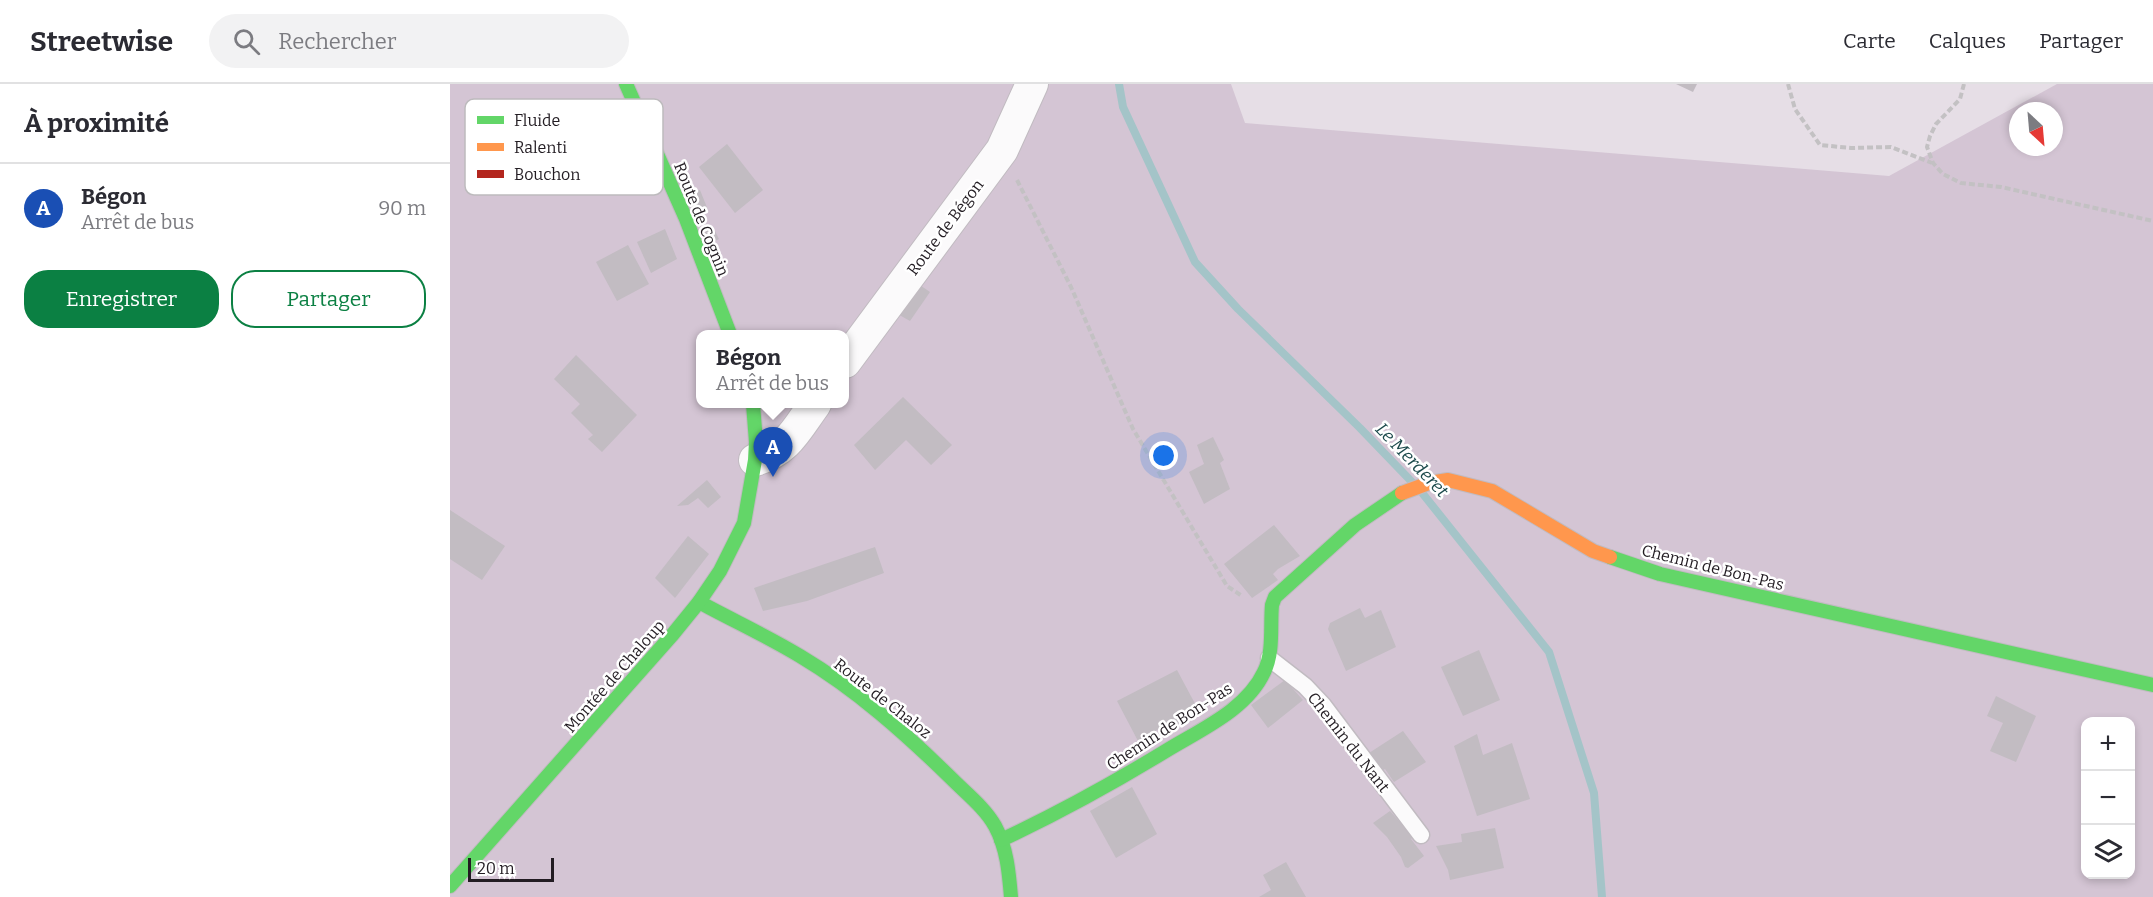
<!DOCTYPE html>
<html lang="fr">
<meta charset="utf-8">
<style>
body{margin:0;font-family:Bitter,serif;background:#f2f2f3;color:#2b2b33}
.controls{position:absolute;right:18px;bottom:18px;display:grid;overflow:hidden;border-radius:12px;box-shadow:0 3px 9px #0003}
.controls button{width:54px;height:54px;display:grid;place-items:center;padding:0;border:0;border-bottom:2px solid #e1e1e2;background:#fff;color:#2b2b33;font:30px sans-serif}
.compass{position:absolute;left:1559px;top:18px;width:54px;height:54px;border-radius:50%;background:#fff;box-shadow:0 3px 9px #0003;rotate:154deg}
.scale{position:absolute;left:18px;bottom:15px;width:86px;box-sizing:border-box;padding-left:6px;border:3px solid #221c22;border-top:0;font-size:16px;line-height:21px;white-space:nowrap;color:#221c22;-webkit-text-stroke:4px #fff;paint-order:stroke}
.you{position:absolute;left:714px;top:372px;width:21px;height:21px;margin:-15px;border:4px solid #fff;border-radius:50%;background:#1a73e8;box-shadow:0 0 0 9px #1a73e833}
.badge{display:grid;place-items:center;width:39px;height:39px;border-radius:50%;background:#0b8043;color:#fff;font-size:20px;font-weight:700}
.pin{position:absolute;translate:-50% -50px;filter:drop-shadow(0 2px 3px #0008)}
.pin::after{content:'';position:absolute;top:32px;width:21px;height:18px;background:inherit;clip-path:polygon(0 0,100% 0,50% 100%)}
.popup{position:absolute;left:246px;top:246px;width:153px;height:78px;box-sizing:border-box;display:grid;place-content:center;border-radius:12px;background:#fff;filter:drop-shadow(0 2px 4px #0005);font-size:20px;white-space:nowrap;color:#7c7c81}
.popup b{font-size:22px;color:#2b2b33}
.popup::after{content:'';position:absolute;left:50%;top:100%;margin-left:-12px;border:12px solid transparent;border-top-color:#fff}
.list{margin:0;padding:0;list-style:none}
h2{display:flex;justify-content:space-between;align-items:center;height:78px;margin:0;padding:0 24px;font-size:26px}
h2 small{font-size:20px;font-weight:400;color:#7c7c81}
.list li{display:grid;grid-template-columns:39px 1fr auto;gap:18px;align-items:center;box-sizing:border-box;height:90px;padding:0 24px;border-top:2px solid #e1e1e2}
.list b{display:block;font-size:22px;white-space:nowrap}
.list p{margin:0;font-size:20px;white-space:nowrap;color:#7c7c81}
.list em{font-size:20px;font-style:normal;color:#7c7c81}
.actions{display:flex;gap:12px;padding:18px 24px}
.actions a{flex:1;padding:14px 0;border:2px solid #0b8043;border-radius:24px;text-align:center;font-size:21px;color:#0b8043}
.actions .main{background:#0b8043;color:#fff}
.icon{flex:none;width:33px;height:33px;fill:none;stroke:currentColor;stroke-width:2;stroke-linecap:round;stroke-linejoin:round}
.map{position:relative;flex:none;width:1703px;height:813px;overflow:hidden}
header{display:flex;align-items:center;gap:36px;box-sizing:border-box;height:84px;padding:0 30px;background:#fff;border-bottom:2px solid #e1e1e2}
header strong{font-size:28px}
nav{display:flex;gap:33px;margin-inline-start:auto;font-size:21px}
.search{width:420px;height:54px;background:#f2f2f3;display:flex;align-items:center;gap:15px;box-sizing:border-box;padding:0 21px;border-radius:33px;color:#7c7c81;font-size:22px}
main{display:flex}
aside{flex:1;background:#fff}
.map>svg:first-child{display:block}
</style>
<header>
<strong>Streetwise</strong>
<div class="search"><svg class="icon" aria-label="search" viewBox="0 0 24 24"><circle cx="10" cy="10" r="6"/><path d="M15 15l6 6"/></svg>Rechercher</div>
<nav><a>Carte</a><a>Calques</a><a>Partager</a></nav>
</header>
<main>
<aside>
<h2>À proximité<small></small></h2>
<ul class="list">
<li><span class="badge" style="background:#1a4fb4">A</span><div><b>Bégon</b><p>Arrêt de bus</p></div><em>90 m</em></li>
</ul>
<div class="actions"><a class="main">Enregistrer</a><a>Partager</a></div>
</aside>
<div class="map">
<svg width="1703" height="813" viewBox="0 0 1703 813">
<rect width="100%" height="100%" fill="#e6dee6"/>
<!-- green -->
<path fill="#d4c5d4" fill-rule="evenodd" d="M0 0H781L795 39 1439 92 1607 0H1703V813H0ZM1568 27H1604V63H1568ZM251 250H395V320H251ZM1636 638H1680V790H1636Z"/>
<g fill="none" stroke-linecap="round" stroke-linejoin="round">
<!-- stream -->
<g stroke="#a4c4c8" stroke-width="8">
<path d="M669 0 673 23 745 178 788 225 910 344 962 398"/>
<path d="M973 410 1099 568 1144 709 1152 813"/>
</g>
</g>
<!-- building -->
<g fill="#c2bcc2">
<path d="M1226 0H1247L1243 8Z"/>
<path d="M277 60 313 106 285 129 249 83Z"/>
<path d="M250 106 258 126 246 131 238 111Z"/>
<path d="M263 143 269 155 259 160 253 147Z"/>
<path d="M215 145 227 175 201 189 187 158Z"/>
<path d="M178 161 199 200 167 217 146 178Z"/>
<path d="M458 193 480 208 460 237 437 224Z"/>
<path d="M126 271 187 331 152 368 138 355 143 351 121 329 130 320 104 295Z"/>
<path d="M453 313 502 361 481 381 456 356 425 386 404 361Z"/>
<path d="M763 353 774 376 770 379 780 405 754 420 739 388 754 380 747 361Z"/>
<path d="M257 396 271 413 258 424 248 414 238 421 227 422Z"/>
<path d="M0 426 55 462 32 496 0 475Z"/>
<path d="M824 441 850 472 828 485 823 490 828 496 802 514 774 480Z"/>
<path d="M238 452 259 470 225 514 205 494Z"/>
<path d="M425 463 434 489 357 517 313 527 304 504Z"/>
<path d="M910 524 915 534 931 526 946 563 896 587 878 545 880 539Z"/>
<path d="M1029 566 1050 616 1013 632 991 583Z"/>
<path d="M727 586 750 629 724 642 721 638 688 657 667 617Z"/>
<path d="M835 596 853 616 818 644 801 621Z"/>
<path d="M1546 612 1586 632 1566 678 1540 667 1553 639 1537 632Z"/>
<path d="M953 647 976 678 944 698 935 685 931 687 919 669Z"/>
<path d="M1027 650 1033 671 1062 659 1080 715 1027 732 1004 662Z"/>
<path d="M682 703 707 750 666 774 640 727Z"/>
<path d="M940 727 963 753 961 755 974 772 958 784 955 783 951 773 937 753 923 739Z"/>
<path d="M1045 744 1054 784 1000 796 998 786 986 762 1012 758 1011 750Z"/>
<path d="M836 778 856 813H809L821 806 813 791Z"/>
</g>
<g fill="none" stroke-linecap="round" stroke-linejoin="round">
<!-- lane casing -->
<g stroke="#c1bbc1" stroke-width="19">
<path id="lane" d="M819 574 855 602 873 621 971 751"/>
</g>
<!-- street casing -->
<g stroke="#c1bbc1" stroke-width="34">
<g id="street">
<path d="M395 278 552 66 582 0"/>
<path d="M305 376C338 366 346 346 365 320"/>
</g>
</g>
<!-- fast casing -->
<g stroke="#c1bbc1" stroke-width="16">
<g id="fast">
<path d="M176 0 236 135 280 250"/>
<path d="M1160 473 1210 490 1703 601"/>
<path d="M249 518C282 536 317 552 350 572 407 606 455 649 502 695 517 710 535 724 545 742 557 764 559 789 561 813"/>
<path d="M551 756C609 729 665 698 719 665 752 645 797 625 814 588 824 568 820 543 822 521L825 513 905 441 952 409"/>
<path d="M0 802 223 550 249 518 270 487 294 439 305 376 306 358 303 320"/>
</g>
</g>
<!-- slow casing -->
<g stroke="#c1bbc1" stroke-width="16">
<path id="slow" d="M952 409 979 399 998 396 1042 407 1143 467 1160 473"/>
</g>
<!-- path -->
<g stroke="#c3c1c3" stroke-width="4" stroke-dasharray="6 3" stroke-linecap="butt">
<path d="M1338 0 1345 25 1370 61 1401 64 1441 63 1482 79"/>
<path d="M1514 0 1510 15 1486 40 1480 52 1477 63 1483 79 1493 90 1511 99 1551 103 1703 137"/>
<path d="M567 96 621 203 683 345 777 502 792 512"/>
</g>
<!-- lane -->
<use href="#lane" stroke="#fbfafb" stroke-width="16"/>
<!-- street -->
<use href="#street" stroke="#fbfafb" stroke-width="32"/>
<!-- fast -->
<use href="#fast" stroke="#63d668" stroke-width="14"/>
<!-- slow -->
<use href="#slow" stroke="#ff974d" stroke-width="14"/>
</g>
<g text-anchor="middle" stroke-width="5" stroke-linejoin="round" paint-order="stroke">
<!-- street labels -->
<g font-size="16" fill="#221c22" stroke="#fff">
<text transform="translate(252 135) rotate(68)" y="6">Route de Cognin</text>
<text transform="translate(495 143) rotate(-53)" y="6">Route de Bégon</text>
<text transform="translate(1263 483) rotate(14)" y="6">Chemin de Bon-Pas</text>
<text transform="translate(164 592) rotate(-49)" y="6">Montée de Chaloup</text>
<text transform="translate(433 614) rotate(38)" y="6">Route de Chaloz</text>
<text transform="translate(719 642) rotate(-33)" y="6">Chemin de Bon-Pas</text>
<text transform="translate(899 658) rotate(52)" y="6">Chemin du Nant</text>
</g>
<!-- water labels -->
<g font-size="18" font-style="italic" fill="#1b494b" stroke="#fff">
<text transform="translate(962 376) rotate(46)" y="6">Le Merderet</text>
</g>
</g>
<!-- legend -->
<rect x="15" y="15" width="198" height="96" rx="9" fill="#fff" stroke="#bdbbbd" stroke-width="1.5"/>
<rect x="27" y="32" width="27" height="8" fill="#63d668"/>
<rect x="27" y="59" width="27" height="8" fill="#ff974d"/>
<rect x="27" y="86" width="27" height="8" fill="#b3261e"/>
<g font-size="16" fill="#221c22">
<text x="64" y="42">Fluide</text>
<text x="64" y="69">Ralenti</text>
<text x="64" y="96">Bouchon</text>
</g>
</svg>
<div class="controls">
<button>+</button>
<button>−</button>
<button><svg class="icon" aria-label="layers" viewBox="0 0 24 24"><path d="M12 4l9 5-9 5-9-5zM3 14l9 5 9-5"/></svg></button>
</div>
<svg class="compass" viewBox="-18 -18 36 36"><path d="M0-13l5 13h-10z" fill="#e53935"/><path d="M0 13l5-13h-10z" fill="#7c7c81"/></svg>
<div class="scale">20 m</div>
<div class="you"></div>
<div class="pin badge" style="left:323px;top:393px;background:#1a4fb4">A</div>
<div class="popup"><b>Bégon</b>Arrêt de bus</div>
</div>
</main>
